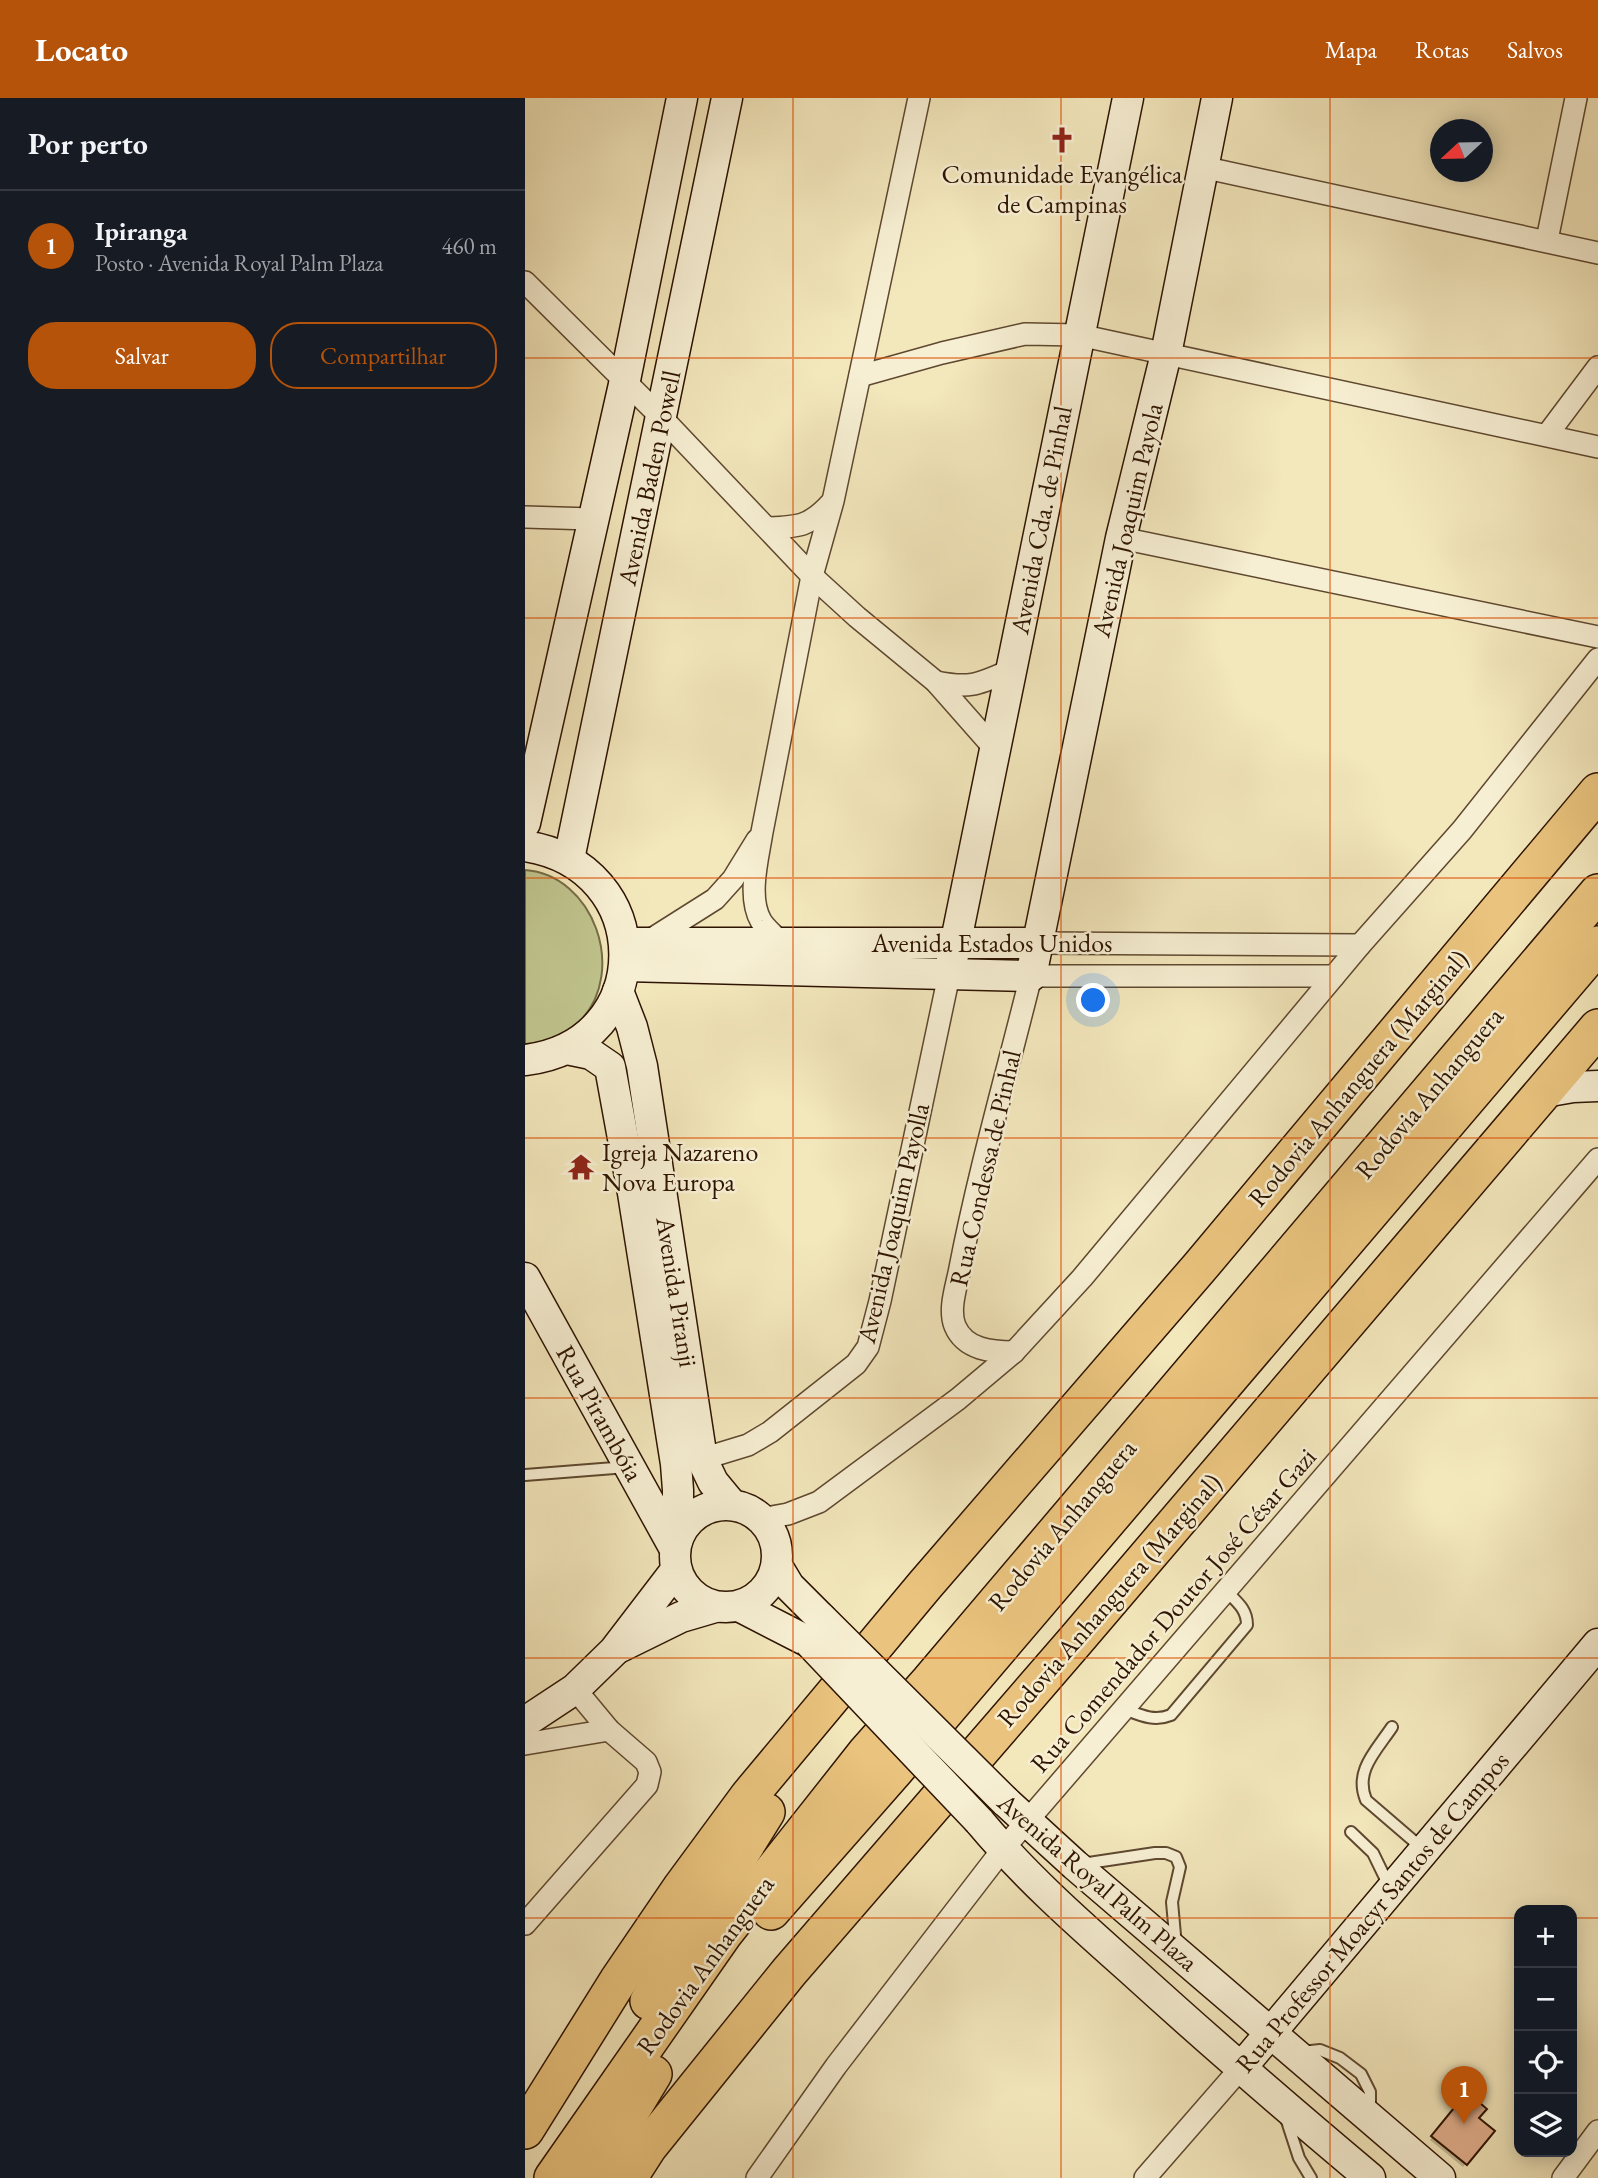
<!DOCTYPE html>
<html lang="pt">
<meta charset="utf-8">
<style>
body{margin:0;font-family:"EB Garamond",serif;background:#20242c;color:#f1f3f6}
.controls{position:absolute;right:21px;bottom:21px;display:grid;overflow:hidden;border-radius:14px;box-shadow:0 4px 18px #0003}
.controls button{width:63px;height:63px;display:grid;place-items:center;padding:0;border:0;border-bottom:2px solid #363941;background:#171b24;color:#f1f3f6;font:35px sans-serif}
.compass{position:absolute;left:905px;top:21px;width:63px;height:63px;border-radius:50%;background:#171b24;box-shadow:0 4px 18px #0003;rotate:248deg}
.you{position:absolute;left:569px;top:903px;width:24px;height:24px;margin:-18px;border:5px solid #fff;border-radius:50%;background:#1a73e8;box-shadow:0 0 0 10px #1a73e833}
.badge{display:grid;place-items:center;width:46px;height:46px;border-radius:50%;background:#b45309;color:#fff;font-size:23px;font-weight:700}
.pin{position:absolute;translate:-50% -58px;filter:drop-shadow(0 2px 4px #0008)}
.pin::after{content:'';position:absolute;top:37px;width:24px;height:21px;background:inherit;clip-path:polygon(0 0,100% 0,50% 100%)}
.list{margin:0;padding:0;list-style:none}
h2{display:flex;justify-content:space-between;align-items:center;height:91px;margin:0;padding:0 28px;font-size:30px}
h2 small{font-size:23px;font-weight:400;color:#9ea1a6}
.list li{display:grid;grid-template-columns:46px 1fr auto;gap:21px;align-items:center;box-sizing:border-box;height:112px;padding:0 28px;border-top:2px solid #363941}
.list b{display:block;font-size:26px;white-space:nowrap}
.list p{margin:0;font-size:23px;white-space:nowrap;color:#9ea1a6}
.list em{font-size:23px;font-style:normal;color:#9ea1a6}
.actions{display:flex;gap:14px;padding:21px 28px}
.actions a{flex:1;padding:16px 0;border:2px solid #b45309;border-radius:28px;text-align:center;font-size:24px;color:#b45309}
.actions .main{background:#b45309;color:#fff}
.icon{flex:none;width:38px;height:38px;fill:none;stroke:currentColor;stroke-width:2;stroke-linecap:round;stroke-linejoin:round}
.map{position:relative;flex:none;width:1073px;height:2080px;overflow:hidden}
header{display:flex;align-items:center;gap:42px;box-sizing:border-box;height:98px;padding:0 35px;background:#b45309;color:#fff}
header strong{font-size:33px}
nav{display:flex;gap:38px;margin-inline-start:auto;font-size:24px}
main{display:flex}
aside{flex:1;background:#171b24}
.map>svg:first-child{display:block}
</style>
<header>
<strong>Locato</strong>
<nav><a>Mapa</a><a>Rotas</a><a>Salvos</a></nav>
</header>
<main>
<aside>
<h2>Por perto<small></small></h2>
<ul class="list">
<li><span class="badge">1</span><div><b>Ipiranga</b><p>Posto · Avenida Royal Palm Plaza</p></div><em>460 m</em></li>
</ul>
<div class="actions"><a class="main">Salvar</a><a>Compartilhar</a></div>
</aside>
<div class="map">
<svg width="1073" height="2080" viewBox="0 0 1073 2080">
<rect width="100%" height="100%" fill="#f3e7bc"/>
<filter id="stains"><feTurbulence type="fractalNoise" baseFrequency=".00286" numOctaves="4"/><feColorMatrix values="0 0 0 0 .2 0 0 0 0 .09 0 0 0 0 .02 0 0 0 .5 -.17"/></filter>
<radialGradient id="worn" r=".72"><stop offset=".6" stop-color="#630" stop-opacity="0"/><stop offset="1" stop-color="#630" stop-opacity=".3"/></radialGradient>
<!-- green -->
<path fill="#c0c48d" stroke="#766c46" stroke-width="2" d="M0 772C69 777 102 873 56 922 40 939 22 945 0 952Z"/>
<!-- shadow -->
<path fill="#0003" d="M939 2000 952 2020 967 2033 938 2069 905 2042Z"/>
<!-- building -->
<path fill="#e1af8d" stroke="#2d1300" stroke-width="2" d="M942 1994 962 2011 954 2020 970 2033 942 2067 906 2038Z"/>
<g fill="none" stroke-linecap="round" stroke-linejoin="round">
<!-- lane casing -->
<g stroke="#5e482f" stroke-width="14">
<g id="lane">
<path d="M0 1377 102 1369"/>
<path d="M599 1611C615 1617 629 1624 646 1617L722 1527C722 1511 712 1504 701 1493"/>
<path d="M867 1629C851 1653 829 1673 841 1702L898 1751"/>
<path d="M826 1734 848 1755 865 1790"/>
<path d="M557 1766 630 1755H641L651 1759 655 1769 647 1804 651 1848"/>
<path d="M777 1954 795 1952 815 1960 836 1976 845 1994V2014"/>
<path d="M760 2017 774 2060 786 2080"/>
</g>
</g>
<!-- street casing -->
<g stroke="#5e482f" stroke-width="24">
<g id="street">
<path d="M677 69 1073 155"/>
<path d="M1022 142 1051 0"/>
<path d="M0 184 137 320 287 478 332 519 411 584 470 651"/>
<path d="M335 278 417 255 500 236 554 237 1073 349"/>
<path d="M1022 337 1073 269"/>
<path d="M0 419 67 421"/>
<path d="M244 430C274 429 285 428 306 405"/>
<path d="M596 440 1073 539"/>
<path d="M411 584C446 591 454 586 486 572"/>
<path d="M122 844 190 801 208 781 232 742"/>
<path d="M255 844C249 837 241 831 236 823 222 799 233 760 237 734L287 478 308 403 394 0"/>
<path d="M512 845 835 847"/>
<path d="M489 1254C467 1254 440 1252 430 1228 423 1211 432 1187 435 1170 454 1072 482 975 506 878H809"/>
<path d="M177 1361 223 1347 245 1334 331 1266 343 1249 355 1203 424 877"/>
<path d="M236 1421 263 1416 294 1404 433 1301 489 1254 557 1180 835 847 937 732 1073 561"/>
<path d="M0 1646 84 1632"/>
<path d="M0 1826 122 1687 125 1674 121 1664 84 1632 50 1591"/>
<path d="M232 2080 311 1968 478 1751 1073 1061"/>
<path d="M620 2080 715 1971"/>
<path d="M1038 2080 1073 2033"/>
</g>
</g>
<!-- secondary casing -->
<g stroke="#2d1300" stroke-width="33">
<g id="secondary">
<path d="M0 725 100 282 157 0"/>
<path d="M0 748C132 768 133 946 0 962"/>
<path d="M44 761 202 0"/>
<path d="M100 845H512"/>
<path d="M100 868 506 878 596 440 641 256 692 0"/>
<path d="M424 877 603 0"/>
<path d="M93 893 107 929 117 968 177 1361 188 1384 207 1407"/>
<path d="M42 951 66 956 85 969 108 1095 151 1366 153 1392V1440"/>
<path d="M1019 994 1048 989 1073 988"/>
<path d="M0 1180 150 1451"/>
<circle cx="201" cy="1458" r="51"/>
<path d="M252 1468 264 1488 296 1520"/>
<path d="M214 1508 284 1544"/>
<path d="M95 1549 156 1519 190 1509"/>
<path d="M0 1624 50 1591 89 1553 151 1472"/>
<path d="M480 1703 550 1767 915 2080"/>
<path d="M454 1723C499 1777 552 1824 605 1871 684 1943 764 2012 845 2080"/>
<path d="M715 1971 1073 1546"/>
</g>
</g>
<!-- highway casing -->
<g stroke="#2d1300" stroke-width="40">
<g id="highway">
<path d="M246 1813 370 1672 1073 847"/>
<path d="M124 1903 241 1714"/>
<path d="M0 2032 93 1883 157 1789 224 1698 400 1487 674 1170 1073 694"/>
<path d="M28 2080 199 1835 342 1654 405 1583 1073 795"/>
<path d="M65 2080 128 1976"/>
<path d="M103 2080 123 2049 264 1874 551 1542 1073 930"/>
</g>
</g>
<!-- lane -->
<use href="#lane" stroke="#f7efd3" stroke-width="10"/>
<!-- street -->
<use href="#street" stroke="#f7efd3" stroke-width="21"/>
<!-- secondary -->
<use href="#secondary" stroke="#f7efd3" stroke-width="30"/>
<!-- highway -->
<use href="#highway" stroke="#eac47e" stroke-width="37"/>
<!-- secondary-bridge casing -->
<g stroke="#2d1300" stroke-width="33" stroke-linecap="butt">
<g id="secondary-bridge">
<path d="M296 1520 480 1703"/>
<path d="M284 1544 454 1723"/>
</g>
</g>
<!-- secondary-bridge -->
<use href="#secondary-bridge" stroke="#f7efd3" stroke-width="30"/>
</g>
<!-- grid -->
<path fill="none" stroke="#df560b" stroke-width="2" stroke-opacity="0.55" d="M268 0V2080M536 0V2080M805 0V2080M0 260H1073M0 520H1073M0 780H1073M0 1040H1073M0 1300H1073M0 1560H1073M0 1820H994M1047 1820H1073"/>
<!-- icons -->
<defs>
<g id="church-bare" transform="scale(2.1)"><path d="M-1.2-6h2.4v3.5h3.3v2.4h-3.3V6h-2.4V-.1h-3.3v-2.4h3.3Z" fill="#8f2418" stroke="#f7efd3" stroke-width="2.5" paint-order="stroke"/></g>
<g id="temple-bare" transform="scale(2.1)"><path d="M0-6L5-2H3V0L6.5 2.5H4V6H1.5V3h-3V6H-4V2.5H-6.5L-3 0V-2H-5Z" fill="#8f2418" stroke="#f7efd3" stroke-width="2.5" paint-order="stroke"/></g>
</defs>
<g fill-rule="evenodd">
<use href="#church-bare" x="537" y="42"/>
<use href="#temple-bare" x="56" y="1069"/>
</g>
<g text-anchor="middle" stroke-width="5" stroke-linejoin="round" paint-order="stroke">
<!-- poi labels -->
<g font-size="26" fill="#2d1300" stroke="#f7efd3">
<text x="537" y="85">Comunidade Evangélica<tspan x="537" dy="30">de Campinas</tspan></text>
<text x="77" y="1063" text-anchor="start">Igreja Nazareno<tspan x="77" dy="30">Nova Europa</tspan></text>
</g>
<!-- street labels -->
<g font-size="26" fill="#2d1300" stroke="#f7efd3">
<text transform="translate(124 380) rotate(-78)" y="9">Avenida Baden Powell</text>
<text transform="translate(516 422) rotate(-79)" y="9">Avenida Cda. de Pinhal</text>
<text transform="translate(602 422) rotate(-77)" y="9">Avenida Joaquim Payola</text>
<text x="467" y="854">Avenida Estados Unidos</text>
<text transform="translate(833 980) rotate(-50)" y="9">Rodovia Anhanguera (Marginal)</text>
<text transform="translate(904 995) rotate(-50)" y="9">Rodovia Anhanguera</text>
<text transform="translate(460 1070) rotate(-77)" y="9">Rua Condessa de Pinhal</text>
<text transform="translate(368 1125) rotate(-77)" y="9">Avenida Joaquim Payolla</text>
<text transform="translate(152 1194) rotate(81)" y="9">Avenida Piranji</text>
<text transform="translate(75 1315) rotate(61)" y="9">Rua Pirambóia</text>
<text transform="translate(537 1427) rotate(-50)" y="9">Rodovia Anhanguera</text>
<text transform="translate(584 1502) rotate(-49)" y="9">Rodovia Anhanguera (Marginal)</text>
<text transform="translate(648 1512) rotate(-49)" y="9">Rua Comendador Doutor José César Gazi</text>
<text transform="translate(573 1784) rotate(41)" y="9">Avenida Royal Palm Plaza</text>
<text transform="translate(847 1814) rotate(-50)" y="9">Rua Professor Moacyr Santos de Campos</text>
<text transform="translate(180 1867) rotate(-54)" y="9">Rodovia Anhanguera</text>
</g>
</g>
<rect width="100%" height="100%" filter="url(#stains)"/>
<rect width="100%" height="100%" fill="url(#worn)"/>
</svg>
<div class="controls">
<button>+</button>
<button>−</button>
<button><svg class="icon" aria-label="locate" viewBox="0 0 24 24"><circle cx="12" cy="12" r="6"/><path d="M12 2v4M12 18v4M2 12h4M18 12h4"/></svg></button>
<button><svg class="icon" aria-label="layers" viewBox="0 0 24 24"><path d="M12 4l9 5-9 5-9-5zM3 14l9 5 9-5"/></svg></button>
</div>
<svg class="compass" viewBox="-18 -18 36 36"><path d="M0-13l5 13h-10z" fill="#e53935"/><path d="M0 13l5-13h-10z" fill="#9ea1a6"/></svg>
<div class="you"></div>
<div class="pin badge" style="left:939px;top:2026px">1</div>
</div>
</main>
